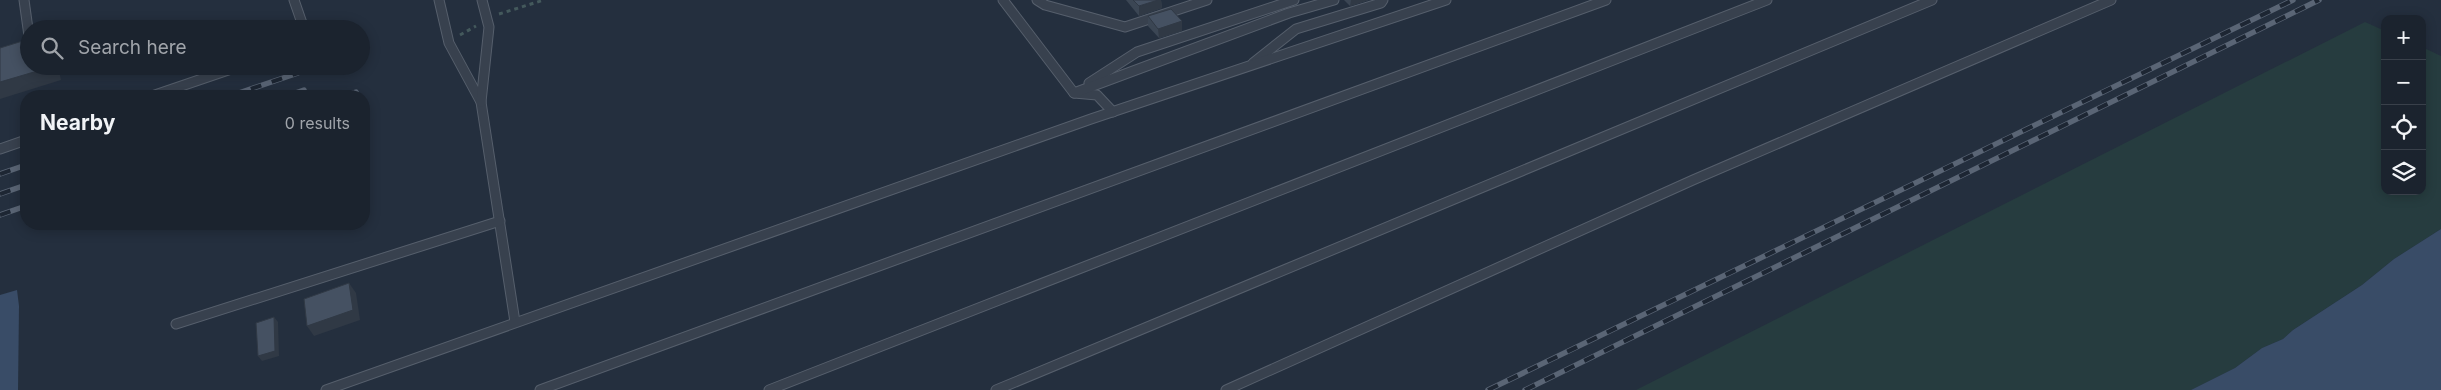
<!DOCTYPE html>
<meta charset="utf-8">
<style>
body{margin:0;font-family:Inter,sans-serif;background:#282f3a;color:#f1f3f6}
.controls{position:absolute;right:15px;top:15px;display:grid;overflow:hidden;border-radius:10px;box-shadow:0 2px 12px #0003}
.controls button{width:45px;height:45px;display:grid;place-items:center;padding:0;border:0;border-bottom:1px solid #39404a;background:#1b232e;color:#f1f3f6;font:25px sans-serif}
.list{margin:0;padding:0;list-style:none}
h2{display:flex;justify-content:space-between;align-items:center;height:65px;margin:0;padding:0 20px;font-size:21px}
h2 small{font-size:16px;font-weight:400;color:#a0a4aa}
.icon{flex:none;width:28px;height:28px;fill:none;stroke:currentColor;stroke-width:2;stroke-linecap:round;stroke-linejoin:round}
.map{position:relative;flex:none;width:2441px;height:390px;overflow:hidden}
.search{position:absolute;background:#1b232e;box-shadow:0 2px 12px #0003;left:20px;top:20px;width:350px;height:55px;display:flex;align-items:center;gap:12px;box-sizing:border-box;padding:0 18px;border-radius:28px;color:#a0a4aa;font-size:19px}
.panel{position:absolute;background:#1b232e;box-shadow:0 2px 12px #0003;left:20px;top:90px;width:350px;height:140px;border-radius:20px}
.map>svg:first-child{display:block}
</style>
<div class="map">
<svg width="2441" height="390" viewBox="0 0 2441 390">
<rect width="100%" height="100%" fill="#242f3e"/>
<!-- green -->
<path fill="#263c3f" d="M2365 22 2385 31V191H2422V47L2441 56V229L2394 259 2362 285 2293 330 2283 339 2262 348 2235 368 2191 390H1636Z"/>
<!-- water -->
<g fill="#394c67">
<path d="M2441 229V390H2191L2235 368 2262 348 2283 339 2293 330 2362 285 2394 259Z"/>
<path d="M17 290 19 306 18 390H0V295Z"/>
</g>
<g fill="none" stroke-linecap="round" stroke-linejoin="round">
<!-- service casing -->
<g stroke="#565f6c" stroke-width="11">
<g id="service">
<path d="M24 0 29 36"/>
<path d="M294 0 303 26 301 29"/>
<path d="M439 0 449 43 481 102 515 322"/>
<path d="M1003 0 1074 93 1097 95 1113 112"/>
<path d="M1037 0 1045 5 1125 27 1207 0"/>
<path d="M1253 63 1296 29 1381 3 1383 0"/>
<path d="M1089 83 1137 52 1294 0"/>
<path d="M1074 93 1289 13 1334 0"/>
<path d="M152 96 240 66"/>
<path d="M481 102 489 27 482 0"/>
<path d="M0 149 26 140"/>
<path d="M176 324 500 221"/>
<path d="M326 390 1091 119 1446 0"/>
<path d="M540 390 1606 0"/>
<path d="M769 390 1767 0"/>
<path d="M996 390 1932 0"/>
<path d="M1226 390 1693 180 2111 0"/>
</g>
</g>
<!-- path -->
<g stroke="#44595c" stroke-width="3" stroke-dasharray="4 4" stroke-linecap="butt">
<path d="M499 14 544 0"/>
<path d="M460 35 476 26"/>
</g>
<!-- service -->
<use href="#service" stroke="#38414e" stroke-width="9"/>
<!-- rail casing -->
<g stroke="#5a6575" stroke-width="5.5">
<g id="rail">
<path d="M230 96 298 73"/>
<path d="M287 96 304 90"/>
<path d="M344 96 356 92"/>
<path d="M0 174 26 165"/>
<path d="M0 194 26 185"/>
<path d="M0 215 26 206"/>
<path d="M1488 390 2293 0"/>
<path d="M1525 390 2319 0"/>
</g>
</g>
<!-- rail -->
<use href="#rail" stroke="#1d2633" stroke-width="4" stroke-dasharray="11" stroke-linecap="butt"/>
</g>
<!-- wall -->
<g fill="#3b4654">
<path d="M1126 0H1161L1162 8 1139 16Z"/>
<path d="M1344 0H1369L1350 6Z"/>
<path d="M1148 16 1182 21V31L1159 38 1148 26Z"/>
</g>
<!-- shaded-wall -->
<g fill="#303945">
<path d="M1158 0H1161L1162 8 1139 16V6Z"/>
<path d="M1351 0H1369L1350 6Z"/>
<path d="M1182 21V31L1159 38 1158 29Z"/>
<path d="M51 66H58L61 80 0 99V82Z"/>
<path d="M349 283 356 293 360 320 314 336 307 326Z"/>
<path d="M274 317 278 322 279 356 262 361 258 356Z"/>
</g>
<!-- building -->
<g fill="#455162" stroke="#303945">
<path d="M1133 0H1158L1139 6Z"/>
<path d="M1171 9 1182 21 1158 29 1148 16Z"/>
<path d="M29 39V66L51 67 0 82V48Z"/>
<path d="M349 283 353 310 307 326 304 299Z"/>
<path d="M274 317 275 351 258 356 256 323Z"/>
</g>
</svg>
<div class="controls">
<button>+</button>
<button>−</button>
<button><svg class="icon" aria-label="locate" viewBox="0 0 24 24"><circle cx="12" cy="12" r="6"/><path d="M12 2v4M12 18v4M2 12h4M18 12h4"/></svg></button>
<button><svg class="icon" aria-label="layers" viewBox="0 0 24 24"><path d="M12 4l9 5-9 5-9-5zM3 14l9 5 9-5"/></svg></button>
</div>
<div class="search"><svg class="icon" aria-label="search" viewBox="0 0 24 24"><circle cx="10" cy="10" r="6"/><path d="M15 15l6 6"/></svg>Search here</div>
<section class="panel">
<h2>Nearby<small>0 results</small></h2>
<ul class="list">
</ul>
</section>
</div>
